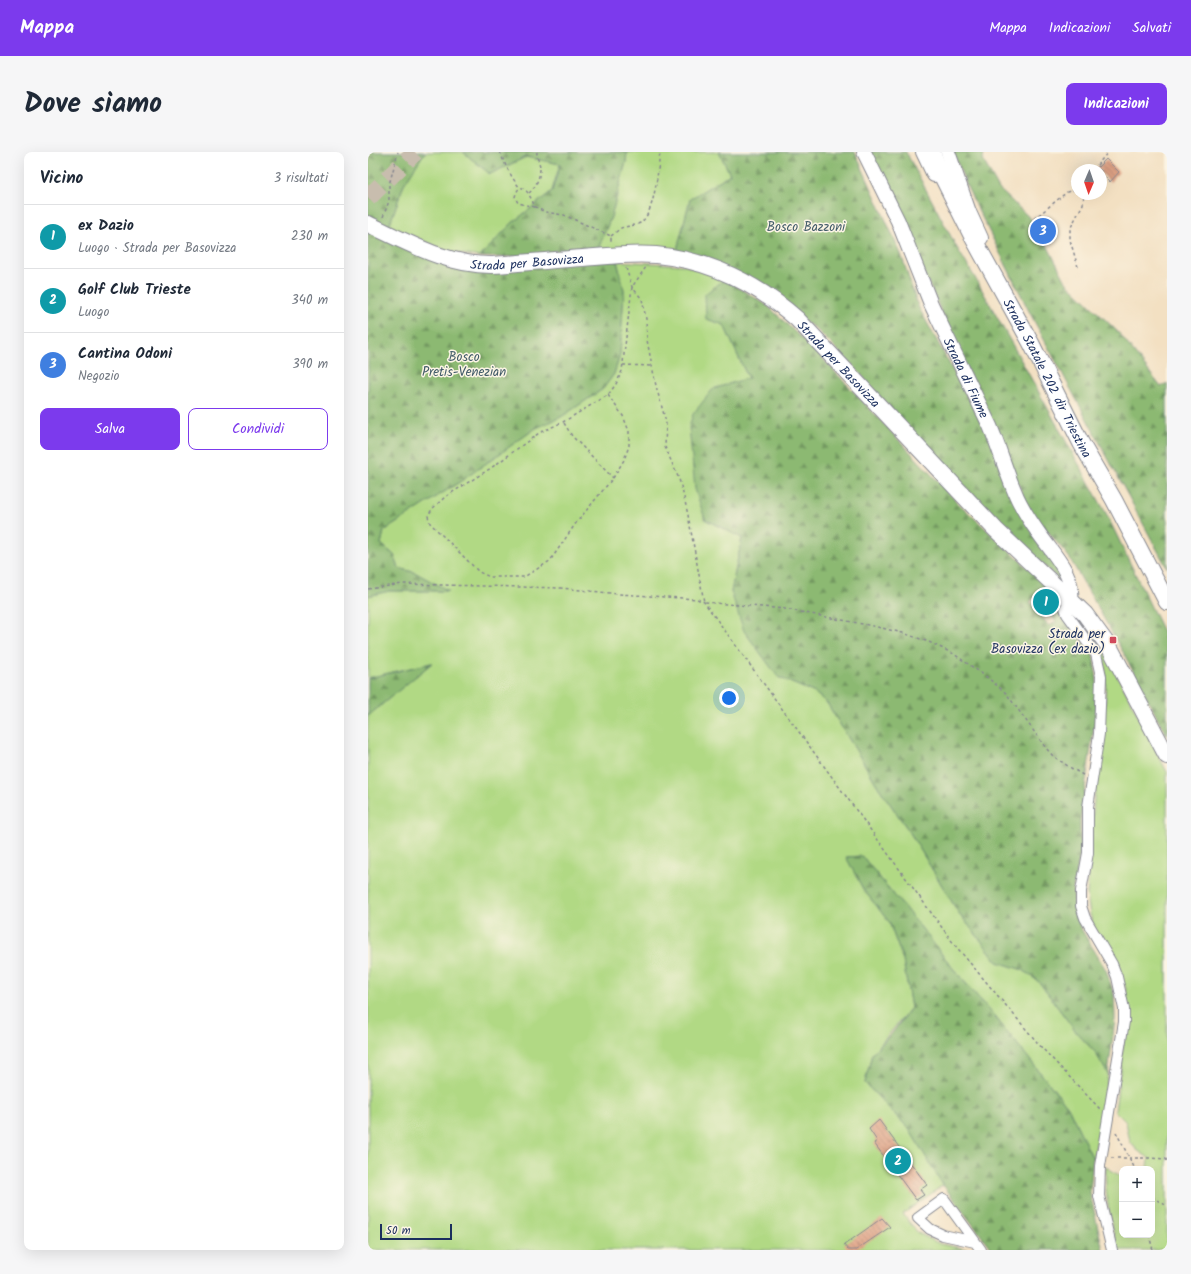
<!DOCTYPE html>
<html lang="it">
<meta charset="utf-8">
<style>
body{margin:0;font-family:Kalam,sans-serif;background:#f6f6f7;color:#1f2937}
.controls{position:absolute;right:12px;bottom:12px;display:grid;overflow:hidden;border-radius:8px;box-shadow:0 4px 16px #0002}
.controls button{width:36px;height:36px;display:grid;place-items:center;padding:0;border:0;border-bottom:1px solid #e0e1e3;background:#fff;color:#1f2937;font:20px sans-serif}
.compass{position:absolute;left:703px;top:12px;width:36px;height:36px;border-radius:50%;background:#fff;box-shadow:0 4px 16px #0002;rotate:182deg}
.scale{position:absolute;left:12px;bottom:10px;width:72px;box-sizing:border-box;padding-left:4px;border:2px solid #1b2f5e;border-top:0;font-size:11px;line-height:14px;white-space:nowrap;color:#1b2f5e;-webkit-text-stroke:3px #fcf5e5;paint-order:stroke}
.you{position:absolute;left:361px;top:546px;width:14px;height:14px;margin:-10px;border:3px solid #fff;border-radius:50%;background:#1a73e8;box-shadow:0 0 0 6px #1a73e833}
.badge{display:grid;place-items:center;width:26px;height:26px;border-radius:50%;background:#7c3aed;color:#fff;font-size:13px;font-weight:700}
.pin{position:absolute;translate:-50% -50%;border:2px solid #fff;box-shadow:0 1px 4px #0006}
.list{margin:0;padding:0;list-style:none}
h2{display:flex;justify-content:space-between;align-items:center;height:52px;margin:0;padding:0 16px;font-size:17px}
h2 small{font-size:13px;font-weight:400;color:#747a83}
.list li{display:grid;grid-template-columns:26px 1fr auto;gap:12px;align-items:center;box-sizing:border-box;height:64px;padding:0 16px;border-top:1px solid #e0e1e3}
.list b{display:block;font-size:15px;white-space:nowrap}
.list p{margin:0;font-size:13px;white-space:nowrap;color:#747a83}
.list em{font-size:13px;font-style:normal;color:#747a83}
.actions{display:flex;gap:8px;padding:12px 16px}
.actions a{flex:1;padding:9px 0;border:1px solid #7c3aed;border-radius:8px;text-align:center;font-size:14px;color:#7c3aed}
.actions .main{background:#7c3aed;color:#fff}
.map{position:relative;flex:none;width:799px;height:1098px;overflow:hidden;border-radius:8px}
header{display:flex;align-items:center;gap:24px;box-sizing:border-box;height:56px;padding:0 20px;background:#7c3aed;color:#fff}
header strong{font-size:19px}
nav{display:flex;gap:22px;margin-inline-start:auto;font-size:14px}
.intro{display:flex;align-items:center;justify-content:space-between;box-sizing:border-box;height:96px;padding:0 24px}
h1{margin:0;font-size:28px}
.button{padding:10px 18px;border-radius:8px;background:#7c3aed;color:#fff;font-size:14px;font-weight:700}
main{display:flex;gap:24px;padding:0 24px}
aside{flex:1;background:#fff;border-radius:8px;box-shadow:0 4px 16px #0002}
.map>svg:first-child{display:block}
</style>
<header>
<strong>Mappa</strong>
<nav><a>Mappa</a><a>Indicazioni</a><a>Salvati</a></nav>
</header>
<div class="intro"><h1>Dove siamo</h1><a class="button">Indicazioni</a></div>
<main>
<aside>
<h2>Vicino<small>3 risultati</small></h2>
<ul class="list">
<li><span class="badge" style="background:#0f9aa8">1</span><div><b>ex Dazio</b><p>Luogo · Strada per Basovizza</p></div><em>230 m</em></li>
<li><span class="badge" style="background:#0f9aa8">2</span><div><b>Golf Club Trieste</b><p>Luogo</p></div><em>340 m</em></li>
<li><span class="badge" style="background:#3f7fe0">3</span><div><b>Cantina Odoni</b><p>Negozio</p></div><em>390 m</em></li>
</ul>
<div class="actions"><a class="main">Salva</a><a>Condividi</a></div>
</aside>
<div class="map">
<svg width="799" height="1098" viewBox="0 0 799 1098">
<defs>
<pattern id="forest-firs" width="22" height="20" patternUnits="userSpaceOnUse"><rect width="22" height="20" fill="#8cb972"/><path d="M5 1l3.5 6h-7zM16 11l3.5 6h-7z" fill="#729761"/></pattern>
<pattern id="building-back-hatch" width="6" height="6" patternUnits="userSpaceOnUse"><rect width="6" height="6" fill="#dfa285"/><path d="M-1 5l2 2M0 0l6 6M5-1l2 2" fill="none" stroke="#b48470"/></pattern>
</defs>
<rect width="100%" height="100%" fill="#fcf5e5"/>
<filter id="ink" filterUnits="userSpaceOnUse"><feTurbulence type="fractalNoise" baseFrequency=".025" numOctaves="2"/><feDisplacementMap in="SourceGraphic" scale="8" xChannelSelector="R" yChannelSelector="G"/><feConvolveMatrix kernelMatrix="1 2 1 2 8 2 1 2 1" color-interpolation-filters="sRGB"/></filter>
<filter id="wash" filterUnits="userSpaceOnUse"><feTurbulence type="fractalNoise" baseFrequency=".012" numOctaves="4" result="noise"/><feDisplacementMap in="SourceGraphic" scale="16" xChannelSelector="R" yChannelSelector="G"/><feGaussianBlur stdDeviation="0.9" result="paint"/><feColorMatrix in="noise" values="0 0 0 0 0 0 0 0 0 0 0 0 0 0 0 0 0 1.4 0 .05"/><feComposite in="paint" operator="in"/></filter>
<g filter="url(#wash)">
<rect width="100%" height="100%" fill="#f3e0c2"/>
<!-- grass -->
<g fill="#b1d984" stroke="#668471">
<path d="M57 0H95L122 22 158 5 192 12 184 39 143 72 112 105 81 100 21 74 36 32Z"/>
<path d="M259 0H351L362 22 322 47 309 98 230 97 243 65 258 10Z"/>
<path d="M249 109 315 113 357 127 356 173 380 226 345 237 336 367 374 386 363 440 410 525 447 541 459 551 511 636 541 679 590 760 630 810 655 818 671 830 708 880 727 900 740 922 735 956 725 1007 700 955 624 861 587 819 555 778 494 704 479 705 495 737 521 770 535 808 543 856 504 902 497 931 541 977 575 1033 535 1062 550 1081 572 1092 603 1098H0V564L63 511 0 526V444L21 439H80L48 421 31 416 26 403 13 392 16 379 96 327 168 276 193 265 235 237 246 222 252 203 256 138Z"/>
<path d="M704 459 727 484 747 519 799 620V1098H750C743 1071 736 1043 738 1015L754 1025V1083H784V1017H780L781 1006 769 998 762 990 758 970 747 959 760 857 758 837 748 811 726 776 722 762 719 743 726 647 736 578 738 524 736 506 728 492 717 477 709 469Z"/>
</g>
<!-- forest -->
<g fill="url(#forest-firs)" stroke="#547468">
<path d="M0 0H57L36 32 21 74 0 65Z"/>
<path d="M95 0H259L258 10 243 65 230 97 136 105H112L143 72 184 39 192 12 158 5 122 22Z"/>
<path d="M351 0H487L533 102 550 154 618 279 692 423V426L690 427 651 391 521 255 489 218 446 175 309 98 322 47 362 22Z"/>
<path d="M502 0H538L589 96 609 129 739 363 799 488V584L755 500 701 405 683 383 668 368 660 354Z"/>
<path d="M585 0H616L615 8 631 37 663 67 665 77 678 91 698 130 750 180 793 235 799 231V416L664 165 601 39Z"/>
<path d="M0 78 75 110 249 109 256 138 252 203 246 222 235 237 193 265 168 276 96 327 16 379 13 392 26 403 31 416 48 421 81 439H21L0 444Z"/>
<path d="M357 127 400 154 455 207 589 350 678 433 662 450 681 474 688 470 682 460 688 453 696 468 725 503 729 527 728 561 712 669V702L705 737 706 753 712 775 738 818 746 842 747 867 740 922 727 900 708 880 671 830 655 818 630 810 590 760 541 679 511 636 459 551 447 541 410 525 376 479 363 440 374 386 337 367 327 337 321 275 325 262 345 237 380 226 356 173 338 167 337 142Z"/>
<path d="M64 511 0 564V526Z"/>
<path d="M494 704 555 778 587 819 624 861 700 955 725 1007 722 1041 735 1098H624L575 1033 541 977 497 931 504 902 525 880 543 856 535 808 521 770 495 737 478 705Z"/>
</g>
<g id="blocks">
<!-- building -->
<g fill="url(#building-back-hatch)">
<path d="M738 7 751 20 742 30 733 21V18L728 17Z"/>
<path d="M678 441 687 449 677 460 668 451Z"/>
<path d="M511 968 559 1033 552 1038 556 1043 548 1048 506 991 509 989 501 977Z"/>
<path d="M514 1066 522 1075 488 1098H480L476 1093Z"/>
</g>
</g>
</g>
<g filter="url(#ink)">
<use href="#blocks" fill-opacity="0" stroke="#878890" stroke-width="1"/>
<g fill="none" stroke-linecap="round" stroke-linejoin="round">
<!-- highway-tunnel -->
<path stroke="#c8bdae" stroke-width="18" stroke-dasharray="18 9" stroke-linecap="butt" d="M0 46 47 0"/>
<!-- street casing -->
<g stroke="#878890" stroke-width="12">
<g id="street">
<path d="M703 448 697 456 699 462 728 502 733 524 731 582 720 655V701L713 739V754L717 766 744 812 749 825 756 857V870L732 1014 731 1044 744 1098"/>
<path d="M607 1090 575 1083 562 1077 550 1066 576 1047 613 1098"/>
</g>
</g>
<!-- secondary casing -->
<g stroke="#878890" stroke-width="16">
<g id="secondary">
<path id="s1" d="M496 0 530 69 563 152 622 274C631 295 637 317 646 338 652 354 662 369 672 383 686 403 706 422 703 448"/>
<path d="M555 0 566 23"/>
<path d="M580 0 601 60 613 86"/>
</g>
</g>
<!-- primary casing -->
<g stroke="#878890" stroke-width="18">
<g id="primary">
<path id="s2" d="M564 0 574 24 604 84 663 191 713 291 746 348 799 450"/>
<path id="s3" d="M0 72C39 90 80 114 125 113 155 111 185 108 215 106 239 104 263 101 288 103 341 108 389 132 429 167L628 378 717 462 742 496 799 604"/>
</g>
</g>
<!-- path -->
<g stroke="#878890" stroke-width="1.5" stroke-dasharray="3 3" stroke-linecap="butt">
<path d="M132 0C137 13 143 25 152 36"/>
<path d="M725 18 740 0"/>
<path d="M161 41C168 35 172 25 172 16 172 10 168 6 169 0"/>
<path d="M167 55 150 51 147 45C153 22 164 48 167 55L177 60 196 63 243 84V91"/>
<path d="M15 65 21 49V33L30 0"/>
<path d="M666 67 699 40 709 37"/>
<path d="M243 84C247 81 250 78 253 76 259 74 266 74 272 71 287 62 290 17 292 0"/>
<path d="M710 115 702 88V77L715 52 716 42"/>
<path d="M258 116 264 135 274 147 278 167 279 188 288 234 298 270 297 295 311 327 316 345 320 363 336 450 417 457 505 474 535 481 561 490 586 502 620 526 638 541 678 596 685 604 703 616 715 623"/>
<path d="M255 213 284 214"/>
<path d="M240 243 255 264 261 279V294L256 308 245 326 208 371 182 409 156 425H122L111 420 62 371 60 364 64 357 77 345 123 316 171 281 195 270 240 243 248 232 254 219 264 135 278 115"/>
<path d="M196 271 204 284 245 326"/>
<path d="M0 437 35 432 193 436 251 442 329 447 336 450 586 792 674 896 732 957"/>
<path d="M748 980 767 1017"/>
<path d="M743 1006H781L798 1007 799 1010"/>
<path d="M784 1045 799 1054"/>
<path d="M781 1083 785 1098"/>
</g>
<!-- street -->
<use href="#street" stroke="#fff" stroke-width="10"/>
<!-- secondary -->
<use href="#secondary" stroke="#fff" stroke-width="14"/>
<!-- primary -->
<use href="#primary" stroke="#fff" stroke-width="16"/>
</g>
</g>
<!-- markers -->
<rect fill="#d1495b" stroke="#fcf5e5" stroke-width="1.5" x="741" y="484" width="8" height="8" rx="2"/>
<g text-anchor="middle" stroke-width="3" stroke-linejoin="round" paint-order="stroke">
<!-- park labels -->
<g font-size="13" fill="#405a68" stroke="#fcf5e5">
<text x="438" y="79">Bosco Bazzoni</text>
<text x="96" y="209">Bosco<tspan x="96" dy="15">Pretis-Venezian</tspan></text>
</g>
<!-- street labels -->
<g font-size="13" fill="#1b2f5e" stroke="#fcf5e5">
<text dy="5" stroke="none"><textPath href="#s3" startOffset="167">Strada per Basovizza</textPath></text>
<text dy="5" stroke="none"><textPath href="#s3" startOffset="515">Strada per Basovizza</textPath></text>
<text dy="5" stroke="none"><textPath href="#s1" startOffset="248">Strada di Fiume</textPath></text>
<text dy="5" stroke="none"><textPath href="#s2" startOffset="254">Strada Statale 202 dir Triestina</textPath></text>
</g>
<!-- poi labels -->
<g font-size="13" fill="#1b2f5e" stroke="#fcf5e5" text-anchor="end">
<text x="737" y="486">Strada per<tspan x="737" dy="15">Basovizza (ex dazio)</tspan></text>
</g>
</g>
</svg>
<div class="controls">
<button>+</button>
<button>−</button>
</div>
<svg class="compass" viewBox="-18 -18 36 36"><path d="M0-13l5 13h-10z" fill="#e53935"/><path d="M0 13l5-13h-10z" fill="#747a83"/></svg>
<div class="scale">50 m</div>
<div class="you"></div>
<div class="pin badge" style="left:678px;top:450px;background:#0f9aa8">1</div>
<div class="pin badge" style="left:530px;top:1009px;background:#0f9aa8">2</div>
<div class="pin badge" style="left:675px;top:79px;background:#3f7fe0">3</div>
</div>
</main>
